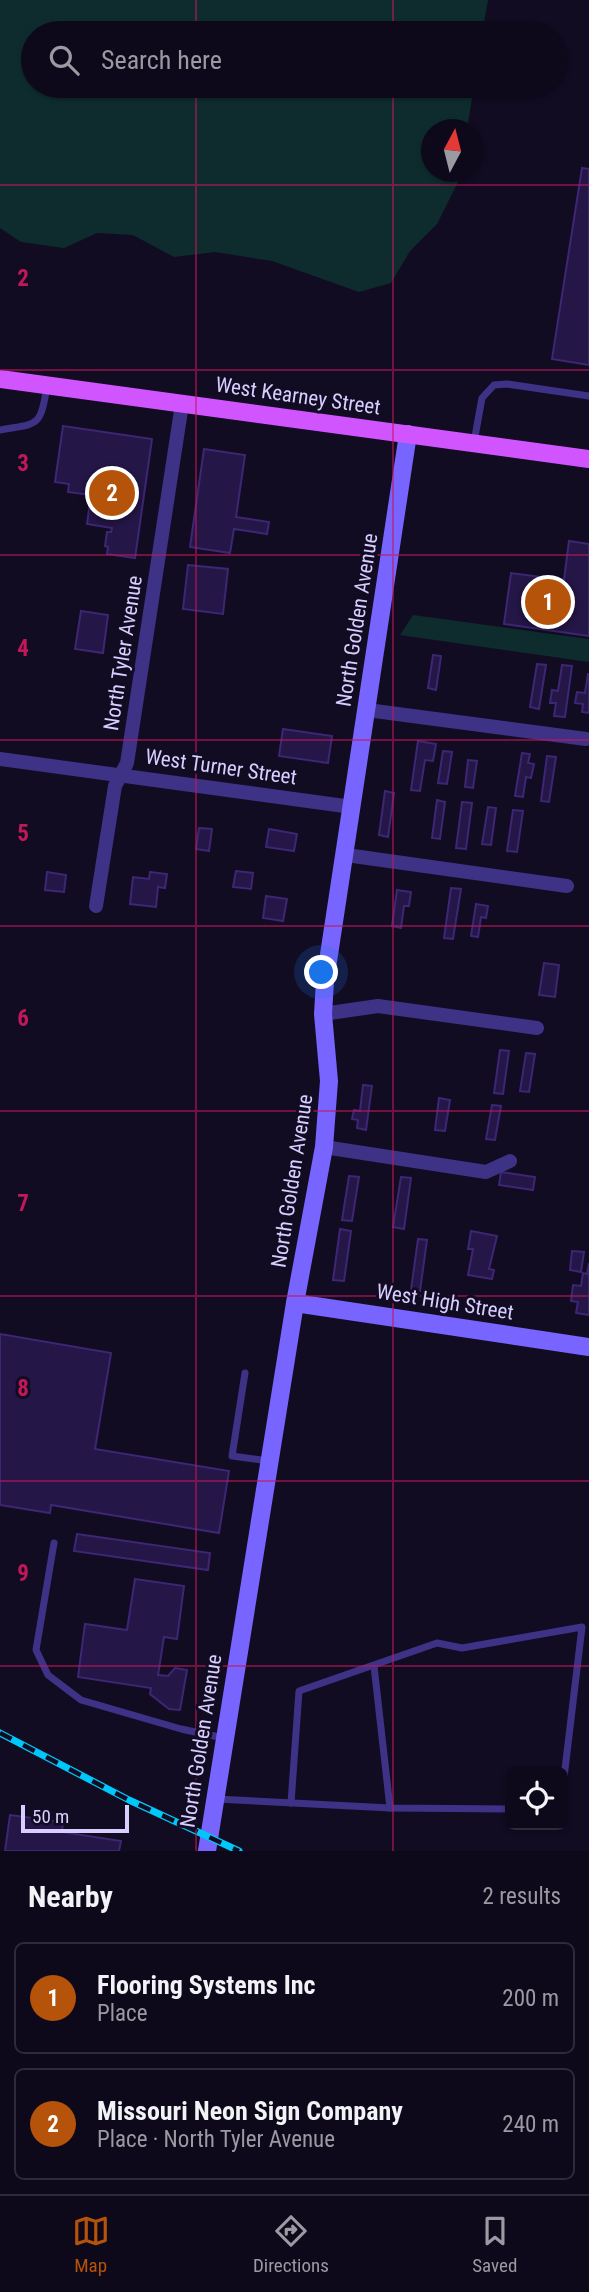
<!DOCTYPE html>
<meta charset="utf-8">
<style>
body{margin:0;font-family:"Roboto Condensed",sans-serif;background:#171223;color:#f1f3f6}
.controls{position:absolute;right:21px;bottom:21px;display:grid;overflow:hidden;border-radius:10px;box-shadow:0 2px 5px #0004}
.controls button{width:63px;height:63px;display:grid;place-items:center;padding:0;border:0;border-bottom:2px solid #2e2a39;background:#0e091a;color:#f1f3f6;font:35px sans-serif}
.compass{position:absolute;left:421px;top:119px;width:63px;height:63px;border-radius:50%;background:#0e091a;box-shadow:0 2px 5px #0004;rotate:7deg}
.scale{position:absolute;left:21px;bottom:18px;width:108px;box-sizing:border-box;padding-left:7px;border:4px solid #d8ceff;border-top:0;font-size:19px;line-height:24px;white-space:nowrap;color:#d8ceff;-webkit-text-stroke:5px #120c23;paint-order:stroke}
.you{position:absolute;left:322px;top:973px;width:24px;height:24px;margin:-18px;border:5px solid #fff;border-radius:50%;background:#1a73e8;box-shadow:0 0 0 10px #1a73e833}
.badge{display:grid;place-items:center;width:46px;height:46px;border-radius:50%;background:#b45309;color:#fff;font-size:23px;font-weight:700}
.pin{position:absolute;translate:-50% -50%;border:4px solid #fff;box-shadow:0 2px 7px #0006}
.list{margin:0;padding:0;list-style:none}
h2{display:flex;justify-content:space-between;align-items:center;height:91px;margin:0;padding:0 28px;font-size:30px}
h2 small{font-size:23px;font-weight:400;color:#9b9aa2}
.list li{display:grid;grid-template-columns:46px 1fr auto;gap:21px;align-items:center;box-sizing:border-box;height:112px;margin:0 14px 14px;padding:0 14px;border:2px solid #2e2a39;border-radius:10px}
.list b{display:block;font-size:26px;white-space:nowrap}
.list p{margin:0;font-size:23px;white-space:nowrap;color:#9b9aa2}
.list em{font-size:23px;font-style:normal;color:#9b9aa2}
.icon{flex:none;width:38px;height:38px;fill:none;stroke:currentColor;stroke-width:2;stroke-linecap:round;stroke-linejoin:round}
.map{position:relative;flex:none;width:589px;height:1851px;overflow:hidden}
.search{position:absolute;background:#0e091a;box-shadow:0 2px 5px #0004;left:21px;right:21px;top:21px;height:77px;display:flex;align-items:center;gap:18px;box-sizing:border-box;padding:0 24px;border-radius:38px;color:#9b9aa2;font-size:26px}
.sheet{height:343px;background:#0e091a}
nav{display:flex;justify-content:space-around;align-items:center;box-sizing:border-box;height:98px;border-top:2px solid #2e2a39;background:#0e091a;font-size:19px;color:#9b9aa2}
nav a{display:grid;justify-items:center;gap:4px}
nav .on{color:#b45309}
.map>svg:first-child{display:block}
</style>
<div class="map">
<svg width="589" height="1851" viewBox="0 0 589 1851">
<rect width="100%" height="100%" fill="#120c23"/>
<!-- green -->
<g fill="#0e2c2e">
<path d="M0 0H488L482 33H33V86H474L467 129 432 130V172H460L458 182 437 224 410 251 391 283 359 292 272 261 215 252 174 257 133 235 97 233 64 248 21 242 0 228Z"/>
<path d="M413 615 589 639V662L400 635Z"/>
</g>
<!-- building -->
<g fill="#241646" stroke="#3d2674" stroke-width="2">
<path d="M582 168 589 169V365L552 359Z"/>
<path d="M63 426 152 439 135 558 107 554 108 547 105 546 107 532H111L112 528 87 524 91 495 68 492 69 484 55 482Z"/>
<path d="M204 449 245 455 236 517 269 522 267 534 234 529 230 553 190 547Z"/>
<path d="M569 541 589 544V636L504 624 511 573 564 580Z"/>
<path d="M188 565 228 569 223 614 183 609Z"/>
<path d="M81 611 108 615 103 653 75 649Z"/>
<path d="M433 655 441 656 436 690 428 688Z"/>
<path d="M537 664 546 665 539 709 530 707Z"/>
<path d="M562 665 572 666 565 717 554 716 556 703H550L552 690 558 691Z"/>
<path d="M588 674H589V713L582 712 583 704 575 703 577 692 585 693Z"/>
<path d="M283 729 332 736 328 763 279 756Z"/>
<path d="M418 741 436 744 433 761 425 760 420 791 411 790Z"/>
<path d="M443 751 452 752 447 784 438 783Z"/>
<path d="M522 753 530 754 528 763 534 764 531 778 526 777 523 797 515 796Z"/>
<path d="M547 756 556 757 549 802 541 801Z"/>
<path d="M468 760 477 761 473 788 465 787Z"/>
<path d="M385 791 394 793 388 837 379 835Z"/>
<path d="M437 800 445 802 440 839 432 838Z"/>
<path d="M462 802 472 803 466 849 456 848Z"/>
<path d="M488 807 496 808 491 845 482 844Z"/>
<path d="M513 810 523 811 517 852 507 851Z"/>
<path d="M199 828 212 829 209 851 196 849Z"/>
<path d="M269 829 297 834 294 851 266 847Z"/>
<path d="M236 871 253 873 251 889 233 887Z"/>
<path d="M47 872 66 875 64 892 45 890Z"/>
<path d="M150 872 167 874 165 888 158 887 156 907 130 904 133 877 149 879Z"/>
<path d="M451 888 461 889 453 939 444 938Z"/>
<path d="M397 890 411 892 409 906H404L401 928 392 926Z"/>
<path d="M266 896 287 899 283 921 263 918Z"/>
<path d="M476 904 488 906 486 918 481 917 478 937 471 936Z"/>
<path d="M544 963 559 965 555 997 539 995Z"/>
<path d="M500 1050 509 1051 503 1094 494 1093Z"/>
<path d="M526 1053 535 1054 529 1092 520 1091Z"/>
<path d="M363 1085 372 1086 366 1130 357 1128 358 1120 352 1119 354 1110 360 1111Z"/>
<path d="M439 1098 450 1100 445 1131 435 1130Z"/>
<path d="M492 1105 501 1106 495 1140 486 1139Z"/>
<path d="M501 1172 535 1177 533 1190 499 1185Z"/>
<path d="M349 1176 359 1177 352 1221 342 1220Z"/>
<path d="M401 1177 411 1178 404 1229 393 1227Z"/>
<path d="M340 1229 351 1231 344 1281 333 1280Z"/>
<path d="M471 1231 497 1236 489 1269 494 1270 492 1279 468 1275 473 1249H468Z"/>
<path d="M418 1239 427 1240 420 1291 411 1290Z"/>
<path d="M572 1251 584 1252 581 1272 570 1270Z"/>
<path d="M589 1263V1315L576 1313 578 1302 571 1301 573 1285 581 1286 583 1273 587 1274Z"/>
<path d="M0 1334 111 1353 95 1449 229 1471 219 1533 51 1505 50 1513 0 1505Z"/>
<path d="M77 1534 210 1553 208 1570 74 1551Z"/>
<path d="M135 1579 184 1586 177 1639 164 1637 158 1675 168 1676 175 1668 187 1670 180 1710 169 1709 150 1694 151 1688 78 1677 85 1624 127 1630Z"/>
<path d="M10 1815 63 1822 62 1832 121 1841 119 1851H5Z"/>
</g>
<g fill="none" stroke-linecap="round" stroke-linejoin="round">
<!-- lane -->
<g stroke="#3e3287" stroke-width="7">
<path d="M0 430C39 423 40 428 47 386"/>
<path d="M474 442 482 398 494 385 507 384 589 396"/>
<path d="M245 1373 232 1456 269 1461"/>
<path d="M54 1543 36 1650 48 1675 81 1700 181 1729 224 1738"/>
<path d="M374 1666 390 1808"/>
<path d="M216 1799 390 1808 510 1809"/>
<path d="M291 1803 299 1691 437 1643 462 1648 582 1627 563 1786"/>
</g>
<!-- street -->
<g stroke="#3e3287" stroke-width="14">
<path d="M367 710 586 739"/>
<path d="M0 759 352 807"/>
<path d="M346 855 567 886"/>
<path d="M96 906 115 786 127 763 182 404"/>
<path d="M323 1014 378 1006 537 1028"/>
<path d="M324 1147 486 1172 510 1161"/>
</g>
<!-- secondary -->
<g stroke="#7865ff" stroke-width="18">
<path d="M295 1303 589 1347"/>
<path d="M207 1851 295 1303 324 1147 329 1081 323 1014 325 981 408 434"/>
</g>
<!-- primary -->
<path stroke="#d055ff" stroke-width="18" d="M0 379 589 459"/>
<!-- rail casing -->
<g stroke="#00c7f9" stroke-width="7">
<path id="rail" d="M0 1733 129 1800 239 1851"/>
</g>
<!-- rail -->
<use href="#rail" stroke="#120c23" stroke-width="4.5" stroke-dasharray="13" stroke-linecap="butt"/>
</g>
<!-- grid -->
<path fill="none" stroke="#c2185b" stroke-width="2" stroke-opacity="0.55" d="M196 0V33M393 0V33M196 86V1851M393 86V1851M0 185H589M0 370H589M0 555H589M0 740H589M0 926H589M0 1111H589M0 1296H589M0 1481H589M0 1666H589"/>
<g text-anchor="middle" stroke-width="6" stroke-linejoin="round" paint-order="stroke">
<!-- street labels -->
<g font-size="21" fill="#d8ceff" stroke="#120c23">
<text transform="translate(298 396) rotate(8)" y="7">West Kearney Street</text>
<text transform="translate(357 620) rotate(-81)" y="7">North Golden Avenue</text>
<text transform="translate(123 653) rotate(-81)" y="7">North Tyler Avenue</text>
<text transform="translate(221 767) rotate(8)" y="7">West Turner Street</text>
<text transform="translate(292 1181) rotate(-81)" y="7">North Golden Avenue</text>
<text transform="translate(445 1302) rotate(9)" y="7">West High Street</text>
<text transform="translate(201 1741) rotate(-81)" y="7">North Golden Avenue</text>
</g>
</g>
<g font-size="23" text-anchor="middle" font-weight="bold" fill="#c2185b" stroke="#120c23" stroke-width="6" stroke-linejoin="round" paint-order="stroke">
<text x="23" y="286">2</text>
<text x="23" y="471">3</text>
<text x="23" y="656">4</text>
<text x="23" y="841">5</text>
<text x="23" y="1026">6</text>
<text x="23" y="1211">7</text>
<text x="23" y="1396">8</text>
<text x="23" y="1581">9</text>
</g>
</svg>
<div class="controls">
<button><svg class="icon" aria-label="locate" viewBox="0 0 24 24"><circle cx="12" cy="12" r="6"/><path d="M12 2v4M12 18v4M2 12h4M18 12h4"/></svg></button>
</div>
<svg class="compass" viewBox="-18 -18 36 36"><path d="M0-13l5 13h-10z" fill="#e53935"/><path d="M0 13l5-13h-10z" fill="#9b9aa2"/></svg>
<div class="scale">50 m</div>
<div class="you"></div>
<div class="pin badge" style="left:548px;top:602px">1</div>
<div class="pin badge" style="left:112px;top:493px">2</div>
<div class="search"><svg class="icon" aria-label="search" viewBox="0 0 24 24"><circle cx="10" cy="10" r="6"/><path d="M15 15l6 6"/></svg>Search here</div>
</div>
<section class="sheet">
<h2>Nearby<small>2 results</small></h2>
<ul class="list">
<li><span class="badge">1</span><div><b>Flooring Systems Inc</b><p>Place</p></div><em>200 m</em></li>
<li><span class="badge">2</span><div><b>Missouri Neon Sign Company</b><p>Place · North Tyler Avenue</p></div><em>240 m</em></li>
</ul>
</section>
<nav>
<a class="on"><svg class="icon" aria-label="map" viewBox="0 0 24 24"><path d="M3 6l6-2 6 2 6-2v14l-6 2-6-2-6 2zM9 4v14M15 6v14"/></svg>Map</a>
<a><svg class="icon" aria-label="directions" viewBox="0 0 24 24"><path d="M12 3l9 9-9 9-9-9zM9 14v-3h6M13 9l2 2-2 2"/></svg>Directions</a>
<a><svg class="icon" aria-label="saved" viewBox="0 0 24 24"><path d="M7 4h10v16l-5-4-5 4z"/></svg>Saved</a>
</nav>
